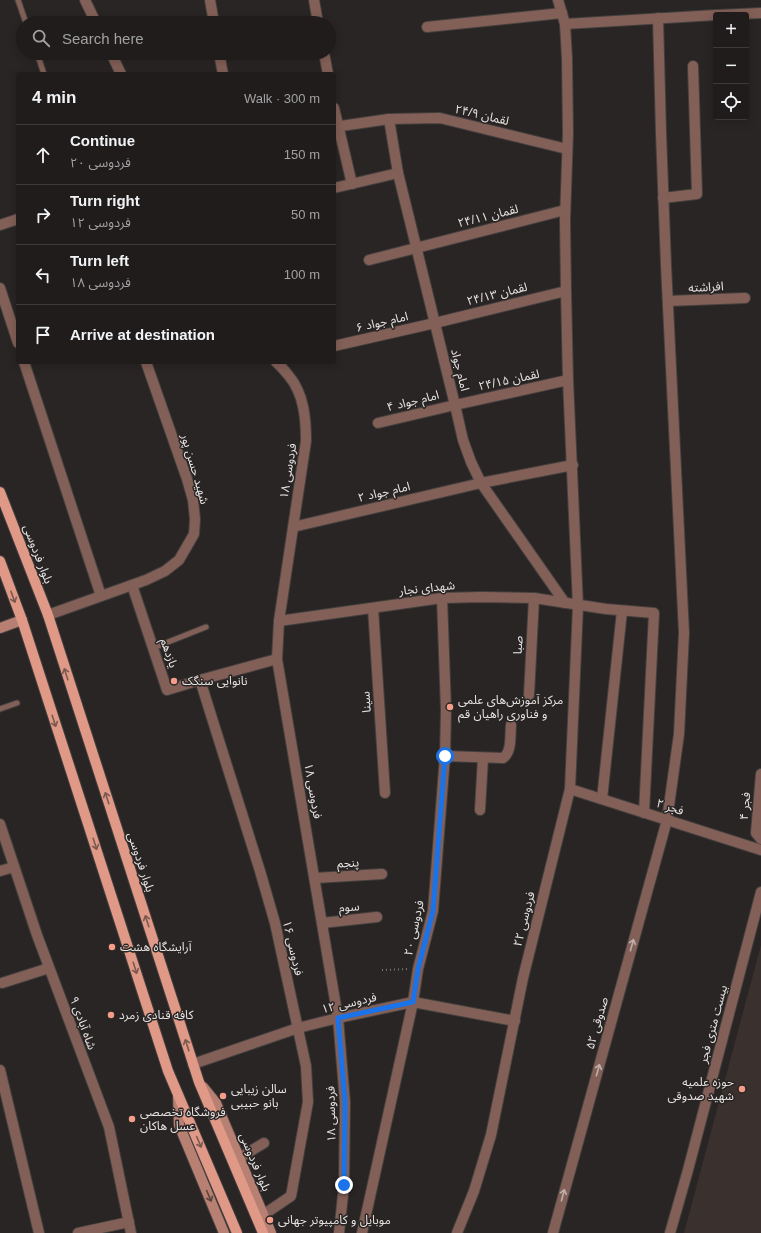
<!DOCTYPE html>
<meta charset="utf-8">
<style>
body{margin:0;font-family:Helvetica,"Noto Sans Arabic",sans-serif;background:#2c2928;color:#f1f3f6}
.controls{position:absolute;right:12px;top:12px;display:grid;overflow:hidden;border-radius:4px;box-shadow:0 2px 10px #0003}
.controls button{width:36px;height:36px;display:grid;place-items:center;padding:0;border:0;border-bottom:1px solid #3c3a3a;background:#1f1c1b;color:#f1f3f6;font:20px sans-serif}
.stop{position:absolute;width:12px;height:12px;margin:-9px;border:3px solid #1a73e8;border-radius:50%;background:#fff}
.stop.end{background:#1a73e8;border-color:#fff;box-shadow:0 1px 4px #0008}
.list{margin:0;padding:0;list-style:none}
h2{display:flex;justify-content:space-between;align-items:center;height:52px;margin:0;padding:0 16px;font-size:17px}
h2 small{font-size:13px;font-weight:400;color:#a1a1a3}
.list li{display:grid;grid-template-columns:26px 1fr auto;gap:12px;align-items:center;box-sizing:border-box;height:60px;padding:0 16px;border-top:1px solid #3c3a3a}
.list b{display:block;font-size:15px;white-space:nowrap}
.list p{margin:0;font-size:13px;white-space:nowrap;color:#a1a1a3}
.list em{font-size:13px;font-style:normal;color:#a1a1a3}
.icon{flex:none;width:22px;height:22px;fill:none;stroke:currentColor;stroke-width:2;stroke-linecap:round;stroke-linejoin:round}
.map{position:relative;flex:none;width:761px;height:1233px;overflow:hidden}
.search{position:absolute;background:#1f1c1b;box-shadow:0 2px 10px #0003;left:16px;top:16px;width:320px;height:44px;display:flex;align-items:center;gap:10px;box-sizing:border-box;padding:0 14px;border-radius:22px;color:#a1a1a3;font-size:15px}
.panel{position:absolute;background:#1f1c1b;box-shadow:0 2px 10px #0003;left:16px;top:72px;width:320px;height:292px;border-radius:4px}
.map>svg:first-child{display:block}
</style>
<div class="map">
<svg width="761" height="1233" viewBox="0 0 761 1233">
<rect width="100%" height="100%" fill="#292524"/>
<!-- built -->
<path fill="#3a302e" d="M761 945V1233H684Z"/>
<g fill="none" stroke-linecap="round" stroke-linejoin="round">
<!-- service casing -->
<g stroke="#44403f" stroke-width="7">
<g id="service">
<path d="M18 0 26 23"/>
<path d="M37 53 44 74"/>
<path d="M153 648 206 627"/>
<path d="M0 709 17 703"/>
</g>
</g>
<!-- minor casing -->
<g stroke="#44403f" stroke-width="12">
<g id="minor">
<path d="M85 0 96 23"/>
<path d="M210 0 214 23"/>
<path d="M314 0 318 23"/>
<path d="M717 15 761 13"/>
<path d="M565 24 716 15"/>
<path d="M427 27 562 13"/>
<path d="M111 53 121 74"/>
<path d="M219 53 223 74"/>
<path d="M324 53 328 74"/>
<path d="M334 108 352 184"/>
<path d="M389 119 398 173 455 405 463 440 471 462 481 483 565 603"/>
<path d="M334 127 389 119 440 118 567 149"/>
<path d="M334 188 398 173"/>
<path d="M663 198 697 194 693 66"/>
<path d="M0 225 18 219"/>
<path d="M369 260 565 210"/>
<path d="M0 288 18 343"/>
<path d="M668 301 745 298"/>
<path d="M334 346 435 323 566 291"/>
<path d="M24 362 101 596"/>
<path d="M276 362C281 366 285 371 289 376 304 394 306 419 306 441L279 621 277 659 338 1018 345 1102 344 1185 339 1233"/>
<path d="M378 423 455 405 568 380"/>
<path d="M293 527 481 483 573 465"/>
<path d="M132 585 167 690 200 680 277 659"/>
<path d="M373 608 385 793"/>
<path d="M48 615 146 580 165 571 179 560 194 534 195 519 193 500 187 479 146 362"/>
<path d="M279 621 442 598 481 597 534 598 606 609 654 613 644 813"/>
<path d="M200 680 260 871 275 923 306 1066 308 1102 291 1196 263 1215"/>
<path d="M529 695 534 598"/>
<path d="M445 756 503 758C512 752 510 736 511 725"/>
<path d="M761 774 756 833 761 839"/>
<path d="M570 789 761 850"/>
<path d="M602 799 622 611"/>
<path d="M480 810 483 758"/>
<path d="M0 824 37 935 109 1127 131 1233"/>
<path d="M0 871 14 867"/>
<path d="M315 878 382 874"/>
<path d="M322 923 377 917"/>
<path d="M2 983 49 968"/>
<path d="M193 1064 298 1028 338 1018 413 1002 515 1021"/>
<path d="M0 1070 39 1233"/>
<path d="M239 1158 264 1143"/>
<path d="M78 1233 129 1222"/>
<path d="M362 1233 413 1002 418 969 433 911 445 756 446 710 442 598"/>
<path d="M457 1233 474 1191 491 1135 523 978 570 789 578 606"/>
<path d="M553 1233 667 820 679 734 684 633 666 265 661 133 658 18"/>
</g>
</g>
<!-- tertiary casing -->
<g stroke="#44403f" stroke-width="12">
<g id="tertiary">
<path d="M558 0 565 24 567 58 568 133 565 220 566 291 568 380 578 606"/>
<path d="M670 1233 688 1170 761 892"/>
</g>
</g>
<!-- secondary casing -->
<g stroke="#44403f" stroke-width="12">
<g id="secondary">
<path d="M0 628 22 620"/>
<path d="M203 1087 216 1103 271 1233"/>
<path d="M178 1095 179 1125 224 1233"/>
</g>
</g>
<!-- primary casing -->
<g stroke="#44403f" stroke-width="12">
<g id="primary">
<path d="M0 492 48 615 199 1082 263 1233"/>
<path d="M0 561 22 620 168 1071 237 1233"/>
</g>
</g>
<!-- path -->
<path stroke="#787474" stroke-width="2" stroke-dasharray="1 3" stroke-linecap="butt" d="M382 970 409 969"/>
<!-- service -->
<use href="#service" stroke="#836057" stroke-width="5"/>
<!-- minor -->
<use href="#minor" stroke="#836057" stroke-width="10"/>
<!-- tertiary -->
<use href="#tertiary" stroke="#836057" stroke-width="10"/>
<!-- secondary -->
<use href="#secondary" stroke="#b78072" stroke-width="10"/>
<!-- primary -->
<use href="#primary" stroke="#e09987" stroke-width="10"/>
</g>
<!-- one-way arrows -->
<defs><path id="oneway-shaft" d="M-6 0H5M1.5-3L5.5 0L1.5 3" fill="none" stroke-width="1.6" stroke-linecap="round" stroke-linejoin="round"/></defs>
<g stroke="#7b5951">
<use href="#oneway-shaft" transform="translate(13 597) rotate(70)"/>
<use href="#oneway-shaft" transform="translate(66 674) rotate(-108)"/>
<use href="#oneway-shaft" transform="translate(54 721) rotate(72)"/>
<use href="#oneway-shaft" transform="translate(107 798) rotate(-108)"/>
<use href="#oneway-shaft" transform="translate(95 844) rotate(72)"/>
<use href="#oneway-shaft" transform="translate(147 921) rotate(-108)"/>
<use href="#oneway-shaft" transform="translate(135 968) rotate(72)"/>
<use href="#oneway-shaft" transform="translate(187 1045) rotate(-108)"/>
<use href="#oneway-shaft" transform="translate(199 1142) rotate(67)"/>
</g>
<g stroke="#bfafac">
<use href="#oneway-shaft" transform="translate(632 945) rotate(-74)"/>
<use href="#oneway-shaft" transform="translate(598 1070) rotate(-74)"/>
<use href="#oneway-shaft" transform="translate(563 1195) rotate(-75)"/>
</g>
<use stroke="#5b453f" href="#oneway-shaft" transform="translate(209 1196) rotate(67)"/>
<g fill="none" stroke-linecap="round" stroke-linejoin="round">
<!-- route -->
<path stroke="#1a73e8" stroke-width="5" d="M344 1185 345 1102 338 1018 413 1002 418 969 433 911 445 756"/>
</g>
<!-- markers -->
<g fill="#f49e89" stroke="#292524" stroke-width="1.5">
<circle cx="174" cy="681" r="4"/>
<circle cx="450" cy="707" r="4"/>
<circle cx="112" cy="947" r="4"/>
<circle cx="111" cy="1015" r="4"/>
<circle cx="742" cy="1089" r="4"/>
<circle cx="223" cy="1096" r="4"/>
<circle cx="132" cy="1119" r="4"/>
<circle cx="270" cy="1220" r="4"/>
</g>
<g text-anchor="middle" stroke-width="3" stroke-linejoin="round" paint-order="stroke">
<!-- street labels -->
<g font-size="12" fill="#e7e4e4" stroke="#292524">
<text transform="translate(482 115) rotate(13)" y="4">لقمان ۲۴/۹</text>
<text transform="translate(488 216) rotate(-14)" y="4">لقمان ۲۴/۱۱</text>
<text transform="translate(706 287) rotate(-3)" y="4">افراشته</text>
<text transform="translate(497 294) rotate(-14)" y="4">لقمان ۲۴/۱۳</text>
<text transform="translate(382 322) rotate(-13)" y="4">امام جواد ۶</text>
<text transform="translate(460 370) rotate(76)" y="4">امام جواد</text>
<text transform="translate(509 380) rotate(-12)" y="4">لقمان ۲۴/۱۵</text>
<text transform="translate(413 401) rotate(-14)" y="4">امام جواد ۴</text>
<text transform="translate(195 469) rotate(74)" y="4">شهید حسن پور</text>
<text transform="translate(288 471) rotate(-81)" y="4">فردوسی ۱۸</text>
<text transform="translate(384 492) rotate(-13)" y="4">امام جواد ۲</text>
<text transform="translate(38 554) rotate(69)" y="4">بلوار فردوسی</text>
<text transform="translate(427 588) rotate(-6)" y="4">شهدای نجار</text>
<text transform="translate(518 645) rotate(-87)" y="4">صبا</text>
<text transform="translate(169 653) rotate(71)" y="4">یازدهم</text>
<text transform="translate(366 702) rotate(-94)" y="4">سینا</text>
<text transform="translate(313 791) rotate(80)" y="4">فردوسی ۱۸</text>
<text transform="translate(745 806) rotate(-85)" y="4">فجر ۴</text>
<text transform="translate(670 807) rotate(18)" y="4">فجر ۲</text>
<text transform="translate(141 862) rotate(72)" y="4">بلوار فردوسی</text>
<text transform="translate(348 863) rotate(-3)" y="4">پنجم</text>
<text transform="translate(349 907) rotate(-5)" y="4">سوم</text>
<text transform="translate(524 919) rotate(-76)" y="4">فردوسی ۲۲</text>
<text transform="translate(414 928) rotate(-78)" y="4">فردوسی ۲۰</text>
<text transform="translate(293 948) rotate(77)" y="4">فردوسی ۱۶</text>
<text transform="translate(349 1003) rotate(-13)" y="4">فردوسی ۱۲</text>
<text transform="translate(83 1023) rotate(70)" y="4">شاه آبادی ۹</text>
<text transform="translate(597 1023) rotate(-74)" y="4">صدوقی ۵۲</text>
<text transform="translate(713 1024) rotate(-75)" y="4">بیست متری فجر</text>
<text transform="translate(331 1114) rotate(-91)" y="4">فردوسی ۱۸</text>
<text transform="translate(255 1162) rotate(67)" y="4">بلوار فردوسی</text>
</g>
<!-- poi labels -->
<g font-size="12" fill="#e7e4e4" stroke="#292524" text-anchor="start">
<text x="182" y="685">نانوایی سنگک</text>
<text x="458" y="704">مرکز آموزش‌های علمی<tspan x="458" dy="14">و فناوری راهیان قم</tspan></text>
<text x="120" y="951">آرایشگاه هشت</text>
<text x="119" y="1019">کافه قنادی زمرد</text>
<text x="734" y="1086" text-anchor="end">حوزه علمیه<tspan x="734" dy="14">شهید صدوقی</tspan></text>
<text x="231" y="1093">سالن زیبایی<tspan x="231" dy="14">بانو حبیبی</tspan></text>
<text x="140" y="1116">فروشگاه تخصصی<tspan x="140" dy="14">عسل هاکان</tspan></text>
<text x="278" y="1224">موبایل و کامپیوتر جهانی</text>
</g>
</g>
</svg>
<div class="controls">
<button>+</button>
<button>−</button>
<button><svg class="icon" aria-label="locate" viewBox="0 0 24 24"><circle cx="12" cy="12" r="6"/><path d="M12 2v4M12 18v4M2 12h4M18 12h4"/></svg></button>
</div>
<div class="stop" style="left:445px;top:756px"></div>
<div class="stop end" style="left:344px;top:1185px"></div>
<div class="search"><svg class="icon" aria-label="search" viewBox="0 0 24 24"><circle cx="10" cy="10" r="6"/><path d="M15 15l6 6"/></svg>Search here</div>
<section class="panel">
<h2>4 min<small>Walk · 300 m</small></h2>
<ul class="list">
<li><svg class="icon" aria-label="ahead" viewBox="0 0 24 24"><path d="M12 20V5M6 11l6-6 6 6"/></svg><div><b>Continue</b><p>فردوسی ۲۰</p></div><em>150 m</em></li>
<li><svg class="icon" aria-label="right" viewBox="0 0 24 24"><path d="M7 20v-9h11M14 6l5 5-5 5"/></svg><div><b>Turn right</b><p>فردوسی ۱۲</p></div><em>50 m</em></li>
<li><svg class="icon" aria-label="left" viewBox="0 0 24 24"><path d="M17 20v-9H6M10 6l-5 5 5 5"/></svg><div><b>Turn left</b><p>فردوسی ۱۸</p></div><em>100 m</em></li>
<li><svg class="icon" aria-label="arrive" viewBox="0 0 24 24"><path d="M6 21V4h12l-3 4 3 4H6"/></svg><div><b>Arrive at destination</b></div></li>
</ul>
</section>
</div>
